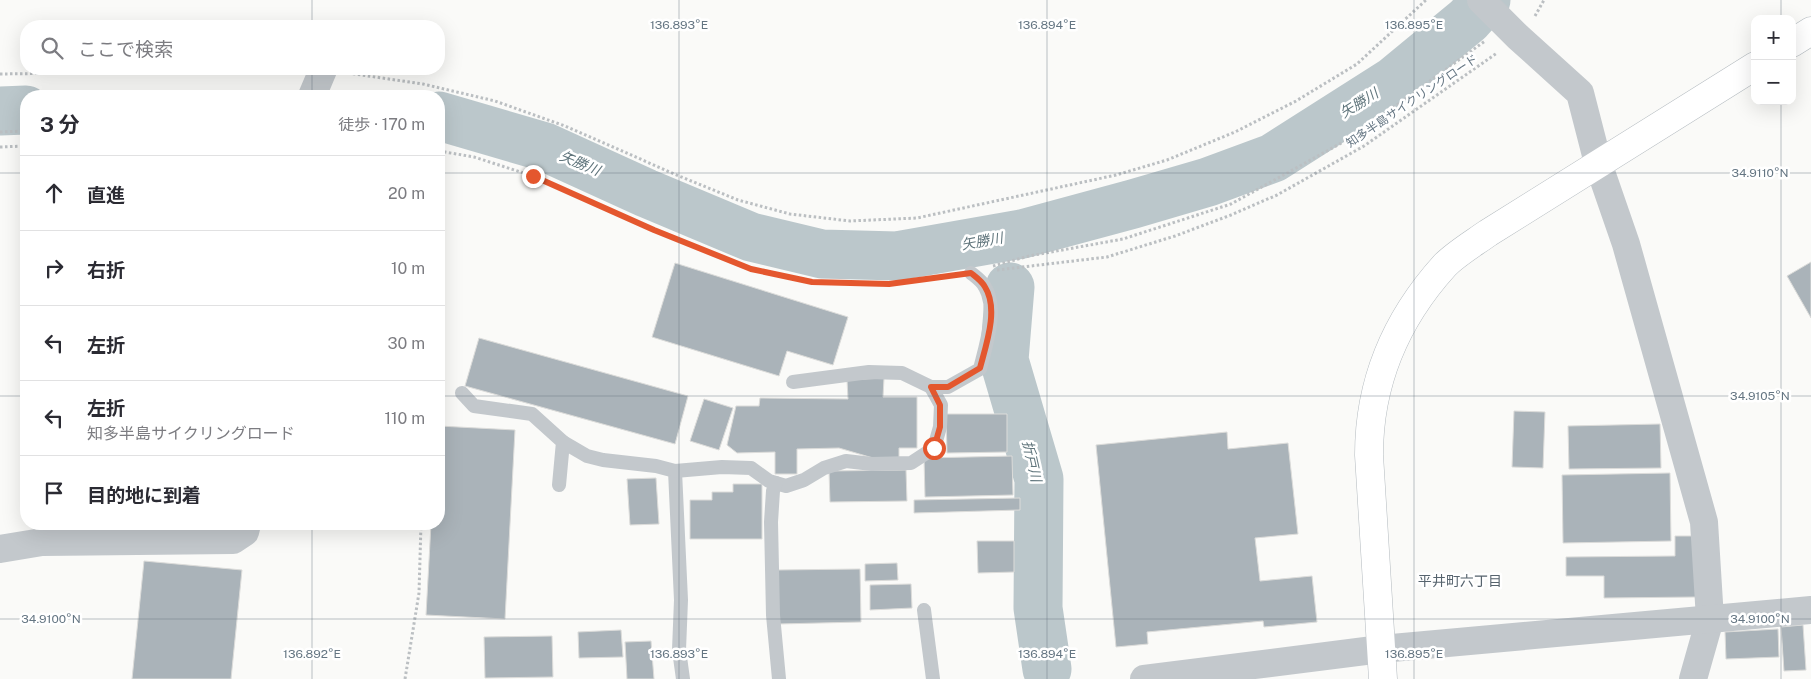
<!DOCTYPE html>
<html lang="ja">
<meta charset="utf-8">
<style>
body{margin:0;font-family:"Public Sans","Noto Sans JP",sans-serif;background:#f2f2f3;color:#2b2b33}
.controls{position:absolute;right:15px;top:15px;display:grid;overflow:hidden;border-radius:10px;box-shadow:0 5px 20px #0002}
.controls button{width:45px;height:45px;display:grid;place-items:center;padding:0;border:0;border-bottom:1px solid #e1e1e2;background:#fff;color:#2b2b33;font:25px sans-serif}
.stop{position:absolute;width:15px;height:15px;margin:-11px;border:4px solid #e4572e;border-radius:50%;background:#fff}
.stop.end{background:#e4572e;border-color:#fff;box-shadow:0 1px 5px #0008}
.list{margin:0;padding:0;list-style:none}
h2{display:flex;justify-content:space-between;align-items:center;height:65px;margin:0;padding:0 20px;font-size:21px}
h2 small{font-size:16px;font-weight:400;color:#7c7c81}
.list li{display:grid;grid-template-columns:32px 1fr auto;gap:15px;align-items:center;box-sizing:border-box;height:75px;padding:0 20px;border-top:1px solid #e1e1e2}
.list b{display:block;font-size:19px;white-space:nowrap}
.list p{margin:0;font-size:16px;white-space:nowrap;color:#7c7c81}
.list em{font-size:16px;font-style:normal;color:#7c7c81}
.icon{flex:none;width:28px;height:28px;fill:none;stroke:currentColor;stroke-width:2;stroke-linecap:round;stroke-linejoin:round}
.map{position:relative;flex:none;width:1811px;height:679px;overflow:hidden}
.search{position:absolute;background:#fff;box-shadow:0 5px 20px #0002;left:20px;top:20px;width:425px;height:55px;display:flex;align-items:center;gap:12px;box-sizing:border-box;padding:0 18px;border-radius:20px;color:#7c7c81;font-size:19px}
.panel{position:absolute;background:#fff;box-shadow:0 5px 20px #0002;left:20px;top:90px;width:425px;height:440px;border-radius:20px}
.map>svg:first-child{display:block}
</style>
<div class="map">
<svg width="1811" height="679" viewBox="0 0 1811 679">
<rect width="100%" height="100%" fill="#fafaf8"/>
<g fill="none" stroke-linecap="round" stroke-linejoin="round">
<!-- river -->
<g stroke="#bbc7cb" stroke-width="49">
<path d="M0 111 26 110"/>
<path d="M439 116 545 147 646 193 751 237 822 254 897 256 1022 234 1133 204 1208 182 1273 158 1394 81 1468 20 1486 0"/>
<path d="M1010 287 1004 360 1039 479 1038 608 1047 669"/>
</g>
</g>
<!-- building -->
<g fill="#aab3b9" stroke="#dcdcda">
<path d="M1811 262V318L1787 276Z"/>
<path d="M675 263 848 317 833 365 787 351 779 376 652 337Z"/>
<path d="M479 338 688 396 675 444 465 386Z"/>
<path d="M884 378 883 397H917V448H899V458H873L839 448 797 449V474H775V452L737 453 727 445 736 406H759L760 398 848 399 847 380Z"/>
<path d="M704 399 733 408 719 450 690 441Z"/>
<path d="M1514 411 1545 412 1543 468 1512 467Z"/>
<path d="M946 414H1007V452L947 453Z"/>
<path d="M1660 424 1661 468 1569 469 1568 426Z"/>
<path d="M439 426 515 430 505 619 426 615 431 524H439Z"/>
<path d="M1227 432 1228 449 1288 443 1298 534 1255 538 1260 581 1312 576 1317 622 1264 627 1263 621 1147 632 1148 644 1116 647 1096 445Z"/>
<path d="M1012 456 1013 495 925 497 924 458Z"/>
<path d="M906 470 907 501 830 502 829 471Z"/>
<path d="M1670 473 1671 541 1563 543 1562 475Z"/>
<path d="M656 478 659 524 630 525 627 479Z"/>
<path d="M733 484H762V539H690V500H712V492H733Z"/>
<path d="M1020 498V510L914 513V500Z"/>
<path d="M1675 536H1695L1696 597 1604 598V576H1566V557L1675 556Z"/>
<path d="M977 541H1014V572L978 573Z"/>
<path d="M144 561 242 570 231 679H132Z"/>
<path d="M897 563 898 580 865 581V564Z"/>
<path d="M860 569 861 622 778 624 777 570Z"/>
<path d="M911 584 912 608 870 610V585Z"/>
<path d="M1803 625 1806 670 1784 671 1781 627Z"/>
<path d="M1778 629 1779 657 1726 659 1725 632Z"/>
<path d="M621 630 623 657 579 658 578 632Z"/>
<path d="M552 636 553 677 485 678 484 637Z"/>
<path d="M651 641 654 679H627L625 642Z"/>
</g>
<g fill="none" stroke-linecap="round" stroke-linejoin="round">
<!-- secondary casing -->
<g stroke="#b3babf" stroke-width="29">
<g id="secondary">
<path d="M1792 43 1811 31"/>
<path d="M1383 679 1369 455C1369 383 1396 319 1445 265 1457 253 1474 243 1488 233L1755 66"/>
</g>
</g>
<!-- path -->
<g stroke="#bbbfc2" stroke-width="3" stroke-dasharray="2.5 2.5" stroke-linecap="butt">
<path d="M1535 16 1544 0"/>
<path d="M348 73 423 84 495 101 565 126 679 176 738 200 790 214 850 221 917 218 1116 175 1167 160 1235 132 1296 101 1357 64 1426 0"/>
<path d="M0 74 294 70"/>
<path d="M0 132 26 131"/>
<path d="M0 147 26 146"/>
<path d="M439 151 474 157 533 176 654 230 751 269 812 282 889 284 951 276"/>
<path d="M993 266 1029 256 1123 239 1231 204 1354 136 1485 41"/>
<path d="M997 270 1107 257 1175 236 1231 215 1277 195 1364 146 1497 53"/>
<path d="M405 679 419 593 421 524"/>
</g>
<!-- lane -->
<g stroke="#c3c8cc" stroke-width="14">
<path d="M793 382 869 372 902 373 931 387H948L980 369C986 345 998 309 985 287 982 281 976 277 971 273"/>
<path d="M462 393 474 406 532 414 563 442 559 485"/>
<path d="M563 442 587 456 603 460 656 466 675 471 681 600 679 650 683 679"/>
<path d="M675 471 722 467 751 468 769 481 786 486 804 480 824 468 846 461 872 464 911 463 934 448 940 427 941 405 931 387"/>
<path d="M776 483 773 491 771 522 773 615 779 679"/>
<path d="M924 610 933 679"/>
</g>
<!-- street -->
<g stroke="#c3c8cc" stroke-width="28">
<path d="M1481 0 1518 37 1580 93 1598 163 1626 244 1704 522 1710 619 1693 679"/>
<path d="M312 96 323 70"/>
<path d="M0 549 42 542 233 540 245 532 247 524"/>
<path d="M1144 679 1381 649 1811 610"/>
</g>
<!-- secondary -->
<use href="#secondary" stroke="#fff" stroke-width="28"/>
</g>
<g fill="none" stroke-linecap="round" stroke-linejoin="round">
<!-- route -->
<path stroke="#e4572e" stroke-width="6" d="M533 176 654 230 751 269 812 282 889 284 971 273C976 277 982 281 985 287 999 309 986 345 980 368L948 387H931L940 405V427L934 448"/>
</g>
<!-- ticks -->
<path fill="none" stroke="#657683" stroke-width="1" stroke-opacity="0.45" d="M312 0V26M679 0V679M1047 0V679M1414 0V679M1781 0V19M312 69V96M1781 101V679M0 173H26M439 173H1811M0 396H26M439 396H1811M312 524V679M0 619H1811"/>
<g text-anchor="middle" stroke-width="5" stroke-linejoin="round" paint-order="stroke">
<!-- street labels -->
<g font-size="12" fill="#657683" stroke="#fff">
<text transform="translate(1412 101) rotate(-34)" y="4">知多半島サイクリングロード</text>
</g>
<!-- water labels -->
<g font-size="14" font-style="italic" fill="#60757c" stroke="#fff">
<text transform="translate(1359 103) rotate(-32)" y="5">矢勝川</text>
<text transform="translate(580 163) rotate(23)" y="5">矢勝川</text>
<text transform="translate(982 241) rotate(-10)" y="5">矢勝川</text>
<text transform="translate(1032 461) rotate(77)" y="5">折戸川</text>
</g>
<!-- neighbourhood labels -->
<g font-size="14" fill="#57646e" stroke="#fff">
<text x="1460" y="586">平井町六丁目</text>
</g>
</g>
<g font-size="12" text-anchor="middle" fill="#657683" stroke="#fff" stroke-width="5" stroke-linejoin="round" paint-order="stroke">
<text x="679" y="29">136.893°E</text>
<text x="1047" y="29">136.894°E</text>
<text x="1414" y="29">136.895°E</text>
<text x="1760" y="177">34.9110°N</text>
<text x="1760" y="400">34.9105°N</text>
<text x="51" y="623">34.9100°N</text>
<text x="1760" y="623">34.9100°N</text>
<text x="312" y="658">136.892°E</text>
<text x="679" y="658">136.893°E</text>
<text x="1047" y="658">136.894°E</text>
<text x="1414" y="658">136.895°E</text>
</g>
</svg>
<div class="controls">
<button>+</button>
<button>−</button>
</div>
<div class="stop" style="left:934px;top:448px"></div>
<div class="stop end" style="left:533px;top:176px"></div>
<div class="search"><svg class="icon" aria-label="search" viewBox="0 0 24 24"><circle cx="10" cy="10" r="6"/><path d="M15 15l6 6"/></svg>ここで検索</div>
<section class="panel">
<h2>3 分<small>徒歩 · 170 m</small></h2>
<ul class="list">
<li><svg class="icon" aria-label="ahead" viewBox="0 0 24 24"><path d="M12 20V5M6 11l6-6 6 6"/></svg><div><b>直進</b></div><em>20 m</em></li>
<li><svg class="icon" aria-label="right" viewBox="0 0 24 24"><path d="M7 20v-9h11M14 6l5 5-5 5"/></svg><div><b>右折</b></div><em>10 m</em></li>
<li><svg class="icon" aria-label="left" viewBox="0 0 24 24"><path d="M17 20v-9H6M10 6l-5 5 5 5"/></svg><div><b>左折</b></div><em>30 m</em></li>
<li><svg class="icon" aria-label="left" viewBox="0 0 24 24"><path d="M17 20v-9H6M10 6l-5 5 5 5"/></svg><div><b>左折</b><p>知多半島サイクリングロード</p></div><em>110 m</em></li>
<li><svg class="icon" aria-label="arrive" viewBox="0 0 24 24"><path d="M6 21V4h12l-3 4 3 4H6"/></svg><div><b>目的地に到着</b></div></li>
</ul>
</section>
</div>
